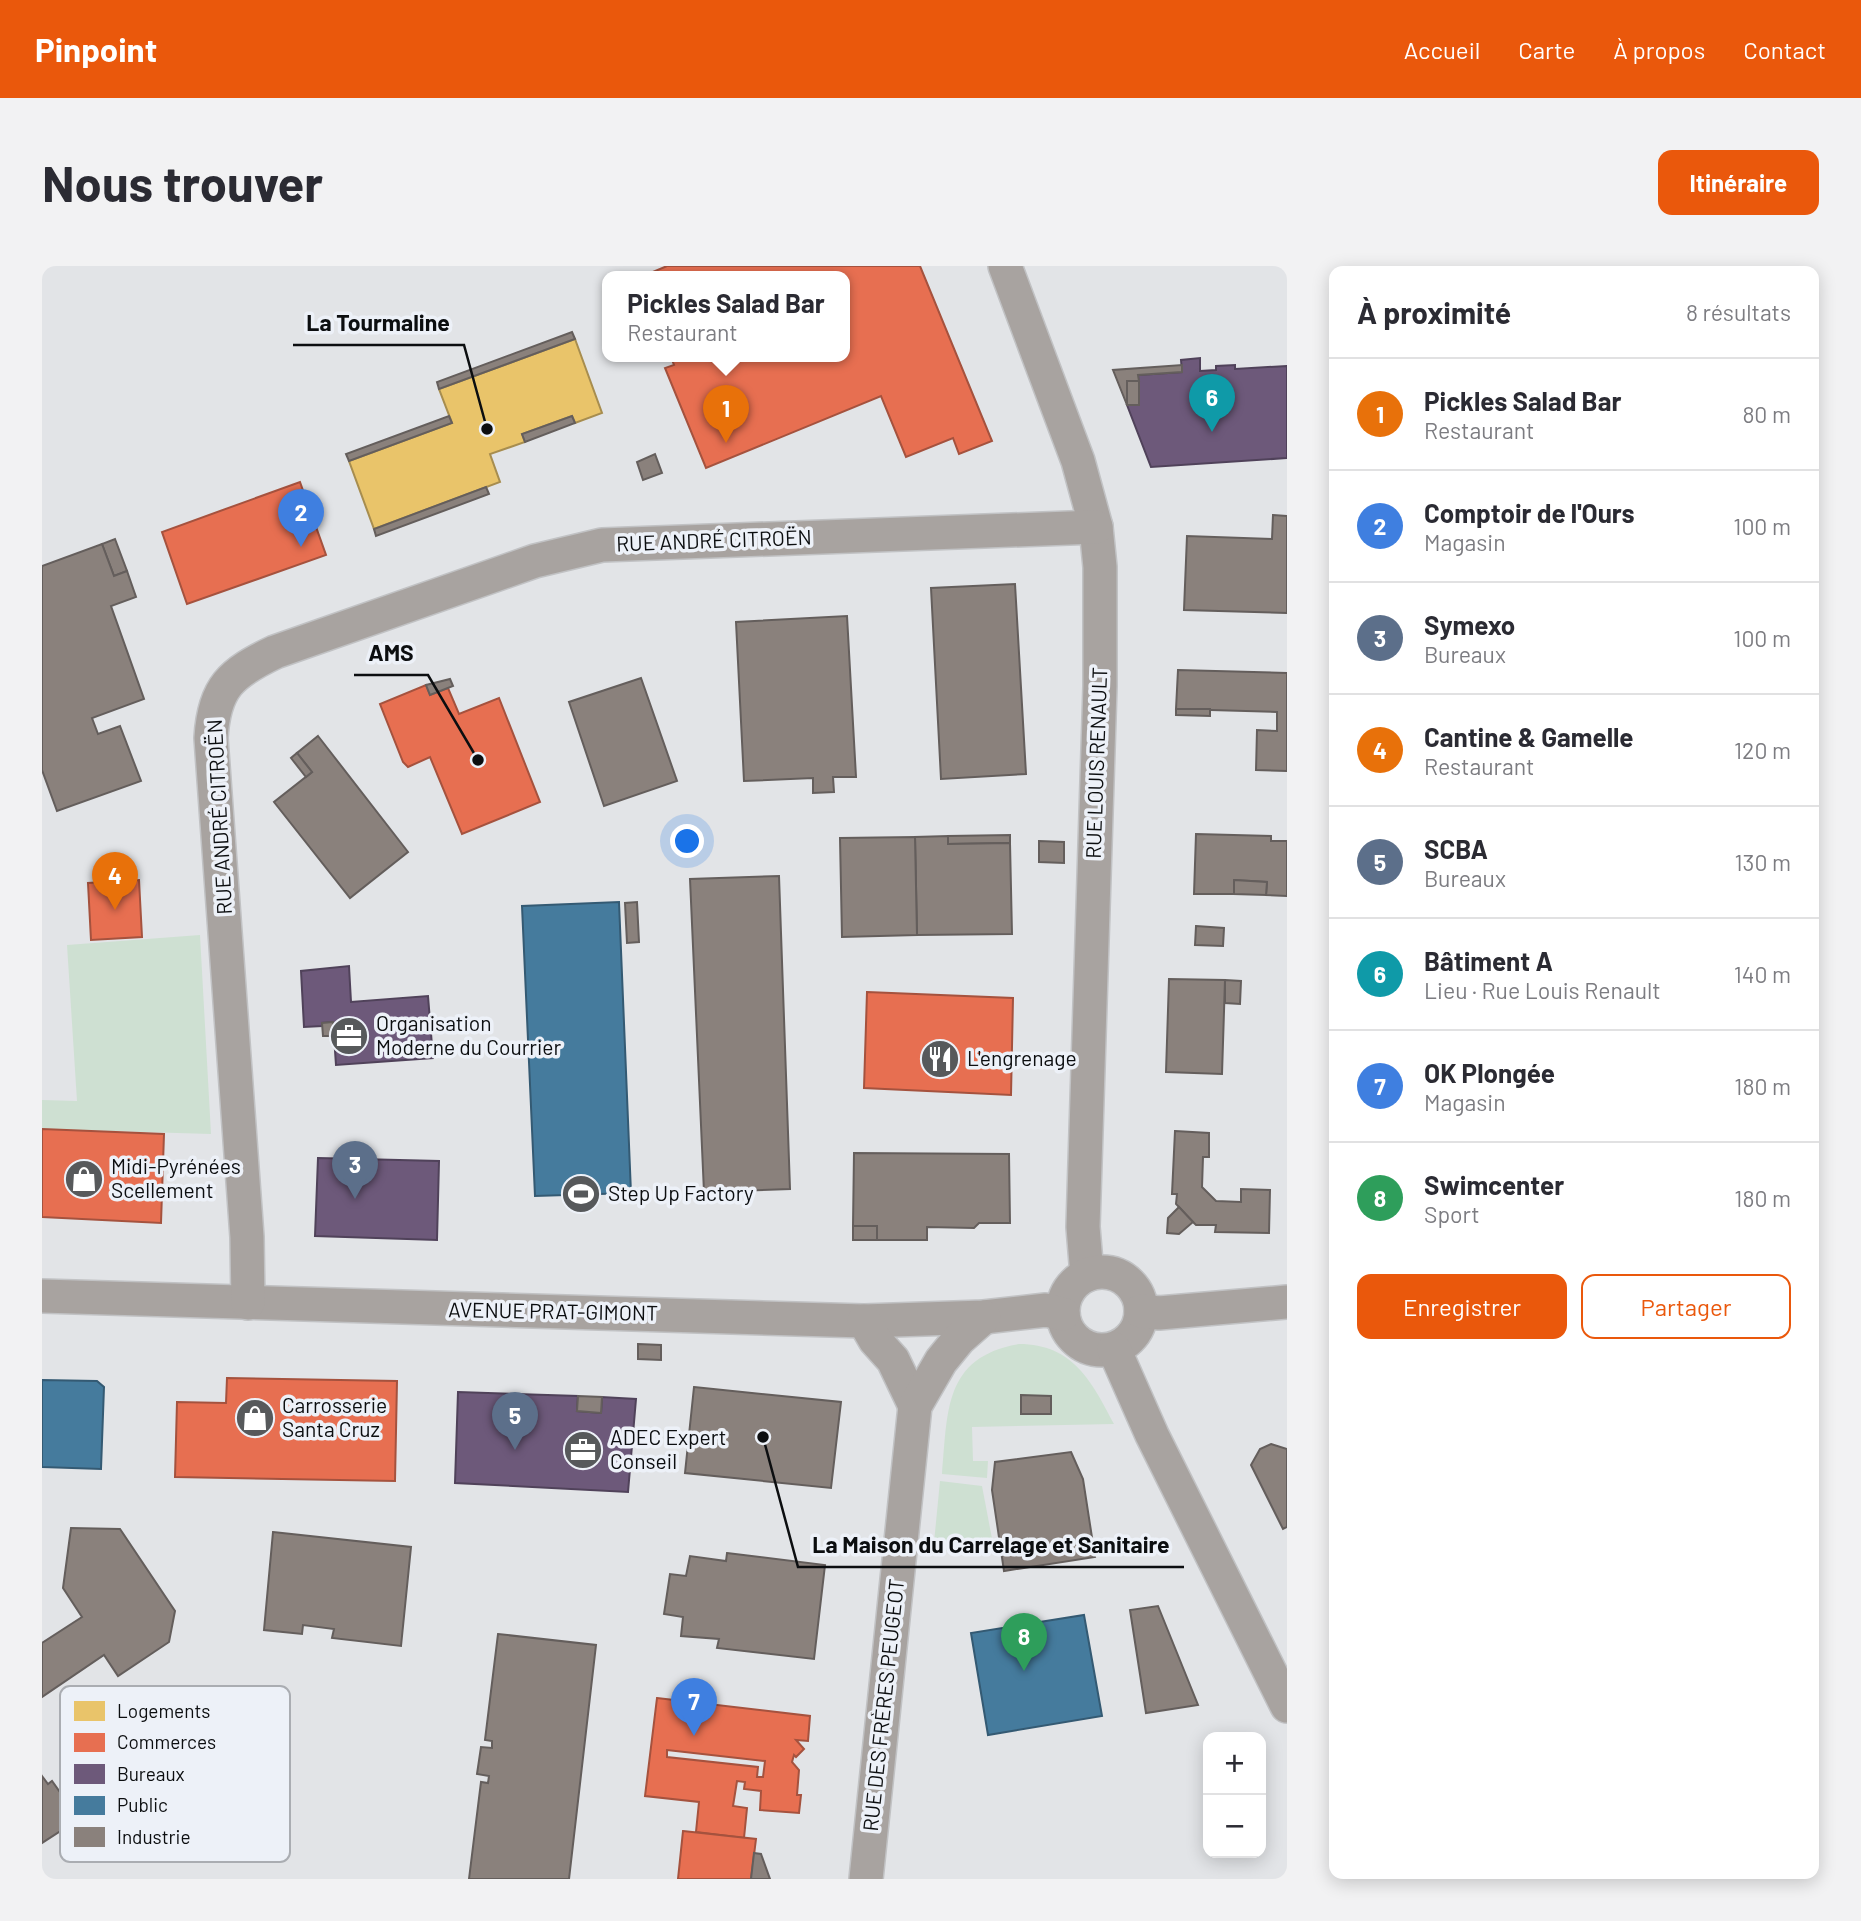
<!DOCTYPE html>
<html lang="fr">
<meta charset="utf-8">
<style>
body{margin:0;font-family:Barlow,sans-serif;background:#f2f2f3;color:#2b2b33}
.controls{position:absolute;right:21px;bottom:21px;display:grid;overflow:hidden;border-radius:14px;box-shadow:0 4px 18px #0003}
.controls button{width:63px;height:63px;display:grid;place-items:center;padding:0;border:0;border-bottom:2px solid #e1e1e2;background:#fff;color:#2b2b33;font:35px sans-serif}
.you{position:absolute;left:646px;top:576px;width:24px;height:24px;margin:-18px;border:5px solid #fff;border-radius:50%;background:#1a73e8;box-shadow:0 0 0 10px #1a73e833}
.badge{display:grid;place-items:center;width:46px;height:46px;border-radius:50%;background:#ea580c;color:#fff;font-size:23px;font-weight:700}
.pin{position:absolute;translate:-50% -58px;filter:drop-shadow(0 2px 4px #0008)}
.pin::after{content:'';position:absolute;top:37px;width:24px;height:21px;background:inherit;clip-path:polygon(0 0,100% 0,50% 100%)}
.popup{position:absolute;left:560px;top:5px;width:248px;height:91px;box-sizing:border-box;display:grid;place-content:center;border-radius:14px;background:#fff;filter:drop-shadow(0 2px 5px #0005);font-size:23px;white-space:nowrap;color:#7c7c81}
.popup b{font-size:26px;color:#2b2b33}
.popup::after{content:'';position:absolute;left:50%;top:100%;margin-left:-14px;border:14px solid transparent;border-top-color:#fff}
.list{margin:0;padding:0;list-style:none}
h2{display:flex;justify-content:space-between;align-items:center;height:91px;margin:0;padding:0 28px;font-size:30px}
h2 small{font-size:23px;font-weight:400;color:#7c7c81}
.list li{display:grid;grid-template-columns:46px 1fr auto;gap:21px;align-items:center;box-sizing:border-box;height:112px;padding:0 28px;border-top:2px solid #e1e1e2}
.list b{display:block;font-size:26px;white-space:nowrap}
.list p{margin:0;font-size:23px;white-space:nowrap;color:#7c7c81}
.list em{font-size:23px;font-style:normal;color:#7c7c81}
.actions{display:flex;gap:14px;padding:21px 28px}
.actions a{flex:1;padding:16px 0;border:2px solid #ea580c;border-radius:14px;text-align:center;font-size:24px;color:#ea580c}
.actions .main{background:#ea580c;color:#fff}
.map{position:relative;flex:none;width:1245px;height:1613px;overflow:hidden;border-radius:14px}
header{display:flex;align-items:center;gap:42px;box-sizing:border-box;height:98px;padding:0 35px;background:#ea580c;color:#fff}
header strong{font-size:33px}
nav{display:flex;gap:38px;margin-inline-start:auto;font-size:24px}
.intro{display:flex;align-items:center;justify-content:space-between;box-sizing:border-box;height:168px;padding:0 42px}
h1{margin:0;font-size:49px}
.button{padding:18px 32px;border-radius:14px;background:#ea580c;color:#fff;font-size:24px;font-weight:700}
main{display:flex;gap:42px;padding:0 42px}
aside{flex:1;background:#fff;border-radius:14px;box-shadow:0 4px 18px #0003}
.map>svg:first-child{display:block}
</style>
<header>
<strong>Pinpoint</strong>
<nav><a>Accueil</a><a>Carte</a><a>À propos</a><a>Contact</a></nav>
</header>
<div class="intro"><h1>Nous trouver</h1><a class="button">Itinéraire</a></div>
<main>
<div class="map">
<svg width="1245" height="1613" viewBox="0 0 1245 1613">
<rect width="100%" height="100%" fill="#e2e4e7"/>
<!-- green -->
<g fill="#cee0d2" fill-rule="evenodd">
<path d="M158 669 169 868 0 863V834L35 835 25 679Z"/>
<path d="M977 1078C1031 1078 1050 1116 1072 1158L930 1161 931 1195H946L945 1212 900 1208C906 1146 901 1091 977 1078ZM979 1130H1009V1148H979Z"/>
<path d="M898 1215 940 1220 951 1278 891 1287Z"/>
</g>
<!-- homes -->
<path fill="#e9c46a" stroke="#a78d4f" stroke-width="2" d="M533 73 560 147 533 157 530 150 480 168 483 176 448 188 458 216 332 263 307 195 410 157 397 123Z"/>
<!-- shops -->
<g fill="#e76f51" stroke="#a5523e" stroke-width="2" fill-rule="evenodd">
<path d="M625 0H878L950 175 917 188 911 172 864 191 839 130 664 202 623 102 632 99 629 91H803V11H599Z"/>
<path d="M258 216 284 289 145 338 120 266Z"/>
<path d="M384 419 388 429 406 422 417 448 457 432 498 536 420 568 388 491 366 501 361 496 338 438Z"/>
<path d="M97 614 100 671 49 674 46 617Z"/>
<path d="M825 726 971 732 969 829 822 822Z"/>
<path d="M0 863 122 868 119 957 0 951Z"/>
<path d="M185 1112 355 1115 353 1215 133 1211 135 1136 184 1137Z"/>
<path d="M615 1432 768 1450 766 1475 754 1474 762 1483 754 1491 752 1489 750 1496 757 1504 755 1529H759L757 1547 718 1544 719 1525 702 1523 703 1516 695 1515 691 1540 705 1542 702 1572 654 1566 657 1536 603 1530ZM625 1484 723 1495 721 1511H715L716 1501 625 1491Z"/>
<path d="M641 1565 714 1573 709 1613H636Z"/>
</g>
<!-- offices -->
<g fill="#6d597a" stroke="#50425a" stroke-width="2">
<path d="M1158 92V105L1174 104V100L1193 99V103L1245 100V192L1109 201 1085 139H1097L1096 109 1140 106 1139 94Z"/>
<path d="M307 700 309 736 386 730 391 792 294 799 291 756 280 757V760L262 761 259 705Z"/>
<path d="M276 892 397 895 395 974 273 970Z"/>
<path d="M416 1126 536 1130 535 1145 559 1147 560 1131 594 1133 586 1226 413 1217Z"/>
</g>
<!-- public -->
<g fill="#457b9d" stroke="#345a73" stroke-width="2">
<path d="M577 636 589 927 493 930 480 640Z"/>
<path d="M0 1114 55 1115 62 1121 59 1203 0 1201Z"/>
<path d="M1042 1349 1060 1450 946 1469 929 1367Z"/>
</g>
<!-- industry -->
<g fill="#8a817c" stroke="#645e5c" stroke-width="2">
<path d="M530 66 533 73 397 123 395 116Z"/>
<path d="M1140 99V106L1096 109 1097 115H1085V139L1071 104Z"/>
<rect x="1085" y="115" width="12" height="24"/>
<path d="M407 150 410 157 307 195 304 188Z"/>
<path d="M530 150 533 157 483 176 480 168Z"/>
<path d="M613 188 620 207 601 214 595 196Z"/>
<path d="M444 221 447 228 334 270 332 263Z"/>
<path d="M1231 249 1245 250V347L1142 344 1145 270 1230 273Z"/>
<path d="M73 273 85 305 72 310 60 278Z"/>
<path d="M60 278 72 310 85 305 94 331 69 340 102 433 50 452 56 468 78 460 99 515 15 545 0 504V300Z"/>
<path d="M973 318 984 508 899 513 889 322Z"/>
<path d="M805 350 814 511H791L792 526 771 527V512L702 515 694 356Z"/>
<path d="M1136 404 1245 407V505L1214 504 1215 464 1235 465V446L1134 443Z"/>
<path d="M599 412 635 515 562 540 527 436Z"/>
<path d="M408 413 411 420 388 429 384 419Z"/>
<path d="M1134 443H1168V450L1134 449Z"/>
<path d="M276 470 366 586 308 632 232 536 270 506 255 487Z"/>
<path d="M255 487 270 506 264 511 249 492Z"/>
<path d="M1154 568 1229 570V575H1245V630L1224 629 1225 616 1192 614V628H1152Z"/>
<path d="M968 569V577L906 578V570Z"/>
<path d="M906 570V578L968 577 970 668 875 669 873 571Z"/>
<path d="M873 571 875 669 800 671 798 572Z"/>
<path d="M997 575 1022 576V597L997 596Z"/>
<path d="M737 610 748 923 662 926 648 613Z"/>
<path d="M1192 614 1225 616 1224 629 1192 628Z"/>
<path d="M595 636 597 676 585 677 583 637Z"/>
<path d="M1154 660 1182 662 1181 680 1153 679Z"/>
<path d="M1127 713 1183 714 1180 808 1124 806Z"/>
<path d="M1183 714 1199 715 1198 738 1183 737Z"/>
<path d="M291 756 292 770H281L280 757Z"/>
<path d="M1133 865 1167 867V891H1161L1160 921 1174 935 1199 936V923L1228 924 1227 967 1173 966 1174 959H1154L1151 956 1134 938 1135 928H1130Z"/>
<path d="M812 887 967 888 968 957H937L932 962 885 961V974H835V960H811Z"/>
<path d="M1137 941 1151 956 1137 968 1125 967 1126 952Z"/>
<rect x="811" y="960" width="24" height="14"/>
<path d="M596 1078 619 1079V1094L596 1093Z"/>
<path d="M652 1121 799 1136 789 1222 643 1207Z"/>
<path d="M979 1129 1009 1130V1148H979Z"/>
<path d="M536 1130 560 1131 559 1147 535 1145Z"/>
<path d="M1229 1178 1245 1183V1261L1241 1263 1209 1199 1218 1183Z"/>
<path d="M1029 1186 1041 1213 1053 1291 962 1305 950 1224 953 1196Z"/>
<path d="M29 1262 78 1263 133 1345 127 1376 76 1410 62 1389 0 1431V1377L40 1351 21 1322Z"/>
<path d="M231 1266 369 1281 359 1380 290 1372 292 1363 261 1359 260 1368 222 1364Z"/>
<path d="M685 1287 783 1299 772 1393 675 1382 677 1373 639 1370 641 1351 622 1348 628 1308 644 1310 648 1290 684 1295Z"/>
<path d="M1116 1340 1156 1439 1104 1447 1088 1344Z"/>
<path d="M456 1368 554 1379 527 1613H427L439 1516 446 1517 447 1510 435 1508 439 1481 450 1482V1475L443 1474Z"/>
<path d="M160 1442 173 1444 169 1473 156 1472Z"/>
<path d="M0 1510 6 1518 10 1515 37 1553 0 1577Z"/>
<path d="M712 1587 719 1588 728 1613H709Z"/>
</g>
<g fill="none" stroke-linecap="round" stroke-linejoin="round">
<!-- street casing -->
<g stroke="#c1c2c4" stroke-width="36">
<g id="street">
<path d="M963 0 1036 195 1054 261 1058 301V420L1041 961 1045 1009"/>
<circle cx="1060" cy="1045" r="39"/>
<path d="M0 1030 822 1055 942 1051 1004 1044 1021 1048"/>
<path d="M206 1037 205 971 169 472C172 421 189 407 233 386L493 295 560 279 1054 261"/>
<path d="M1099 1045 1117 1047 1245 1036"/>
<path d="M822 1055 833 1074 851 1094 873 1140"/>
<path d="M1072 1083 1110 1169 1245 1440"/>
<path d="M824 1613 873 1140 899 1095 917 1073 942 1051"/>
</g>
</g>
<!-- street -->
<use href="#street" stroke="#a8a3a0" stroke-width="33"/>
</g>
<!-- icons -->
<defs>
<g id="office-disc" transform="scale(2.0125)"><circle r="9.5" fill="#57595b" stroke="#edf1f8"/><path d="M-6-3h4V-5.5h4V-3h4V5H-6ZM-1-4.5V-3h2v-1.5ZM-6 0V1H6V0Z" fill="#fff"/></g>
<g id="restaurant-disc" transform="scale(2.0125)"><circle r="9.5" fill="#57595b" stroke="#edf1f8"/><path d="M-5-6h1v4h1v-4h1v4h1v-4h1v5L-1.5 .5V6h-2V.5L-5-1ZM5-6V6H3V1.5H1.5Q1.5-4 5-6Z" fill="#fff"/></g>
<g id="shop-disc" transform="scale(2.0125)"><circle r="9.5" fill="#57595b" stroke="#edf1f8"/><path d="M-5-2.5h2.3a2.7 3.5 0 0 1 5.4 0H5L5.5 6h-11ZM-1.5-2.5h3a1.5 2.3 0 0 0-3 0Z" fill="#fff"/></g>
<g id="stadium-disc" transform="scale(2.0125)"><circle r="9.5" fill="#57595b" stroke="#edf1f8"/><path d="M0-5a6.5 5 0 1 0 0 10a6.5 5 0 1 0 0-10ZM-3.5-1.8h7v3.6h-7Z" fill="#fff"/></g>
</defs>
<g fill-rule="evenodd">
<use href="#office-disc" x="307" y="770"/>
<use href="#restaurant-disc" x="898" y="793"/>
<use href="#shop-disc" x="42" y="913"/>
<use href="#stadium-disc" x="539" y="928"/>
<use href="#shop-disc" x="213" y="1152"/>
<use href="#office-disc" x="541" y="1184"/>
</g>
<g text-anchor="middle" stroke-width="7" stroke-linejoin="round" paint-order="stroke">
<!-- street labels -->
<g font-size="21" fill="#0c0e10" stroke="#edf1f8">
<text transform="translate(672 275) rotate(-2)" y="7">RUE ANDRÉ CITROËN</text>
<text transform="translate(1055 497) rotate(-88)" y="7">RUE LOUIS RENAULT</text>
<text transform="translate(178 551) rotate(-93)" y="7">RUE ANDRÉ CITROËN</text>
<text transform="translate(511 1046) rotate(1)" y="7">AVENUE PRAT-GIMONT</text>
<text transform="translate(842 1439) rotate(-84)" y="7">RUE DES FRÈRES PEUGEOT</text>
</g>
<!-- poi labels -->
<g font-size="21" fill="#0c0e10" stroke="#edf1f8" text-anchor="start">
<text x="334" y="765">Organisation<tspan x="334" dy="24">Moderne du Courrier</tspan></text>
<text x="925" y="800">L'engrenage</text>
<text x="69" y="908">Midi-Pyrénées<tspan x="69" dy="24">Scellement</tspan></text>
<text x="566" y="935">Step Up Factory</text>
<text x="240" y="1147">Carrosserie<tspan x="240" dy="24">Santa Cruz</tspan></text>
<text x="568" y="1179">ADEC Expert<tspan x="568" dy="24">Conseil</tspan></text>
</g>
</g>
<!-- legend -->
<rect x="18" y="1420" width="230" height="176" rx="10" fill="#edf1f8" stroke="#aaadb2" stroke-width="2"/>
<rect x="32" y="1435" width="31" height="20" fill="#e9c46a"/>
<rect x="32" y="1467" width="31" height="19" fill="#e76f51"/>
<rect x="32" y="1498" width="31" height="20" fill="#6d597a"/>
<rect x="32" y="1530" width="31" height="19" fill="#457b9d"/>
<rect x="32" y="1561" width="31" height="20" fill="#8a817c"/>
<g font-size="19" fill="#0c0e10">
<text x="75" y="1452">Logements</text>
<text x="75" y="1483">Commerces</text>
<text x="75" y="1515">Bureaux</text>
<text x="75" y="1546">Public</text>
<text x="75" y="1578">Industrie</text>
</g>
<!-- callouts -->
<path fill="none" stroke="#0c0e10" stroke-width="2.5" d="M445 163L422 79H251M436 494L386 409H312M721 1171L756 1301H1142"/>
<g fill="#0c0e10" stroke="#edf1f8" stroke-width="2.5">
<circle cx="445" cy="163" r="7"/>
<circle cx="436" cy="494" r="7"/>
<circle cx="721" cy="1171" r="7"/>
</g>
<g font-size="23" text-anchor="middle" font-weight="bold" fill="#0c0e10" stroke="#edf1f8" stroke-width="7" stroke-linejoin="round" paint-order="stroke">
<text x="336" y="65">La Tourmaline</text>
<text x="349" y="395">AMS</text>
<text x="949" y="1287">La Maison du Carrelage et Sanitaire</text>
</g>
</svg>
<div class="controls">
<button>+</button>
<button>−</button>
</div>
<div class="you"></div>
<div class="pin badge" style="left:684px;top:177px;background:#e8710a">1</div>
<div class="popup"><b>Pickles Salad Bar</b>Restaurant</div>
<div class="pin badge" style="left:259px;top:281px;background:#3f7fe0">2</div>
<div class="pin badge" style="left:313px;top:933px;background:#5c6f8a">3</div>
<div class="pin badge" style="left:73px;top:644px;background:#e8710a">4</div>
<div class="pin badge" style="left:473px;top:1184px;background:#5c6f8a">5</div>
<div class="pin badge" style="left:1170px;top:166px;background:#0f9aa8">6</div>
<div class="pin badge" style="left:652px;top:1470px;background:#3f7fe0">7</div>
<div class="pin badge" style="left:982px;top:1405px;background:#2e9e5b">8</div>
</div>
<aside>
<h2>À proximité<small>8 résultats</small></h2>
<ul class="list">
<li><span class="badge" style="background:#e8710a">1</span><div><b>Pickles Salad Bar</b><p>Restaurant</p></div><em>80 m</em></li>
<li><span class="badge" style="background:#3f7fe0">2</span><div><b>Comptoir de l'Ours</b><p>Magasin</p></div><em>100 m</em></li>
<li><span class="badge" style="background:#5c6f8a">3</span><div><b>Symexo</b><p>Bureaux</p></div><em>100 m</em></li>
<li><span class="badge" style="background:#e8710a">4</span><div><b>Cantine &amp; Gamelle</b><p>Restaurant</p></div><em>120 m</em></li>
<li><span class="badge" style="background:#5c6f8a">5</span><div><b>SCBA</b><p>Bureaux</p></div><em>130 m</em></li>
<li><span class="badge" style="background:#0f9aa8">6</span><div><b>Bâtiment A</b><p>Lieu · Rue Louis Renault</p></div><em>140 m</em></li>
<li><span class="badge" style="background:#3f7fe0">7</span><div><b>OK Plongée</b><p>Magasin</p></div><em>180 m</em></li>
<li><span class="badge" style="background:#2e9e5b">8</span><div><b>Swimcenter</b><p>Sport</p></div><em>180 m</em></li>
</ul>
<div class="actions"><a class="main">Enregistrer</a><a>Partager</a></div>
</aside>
</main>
